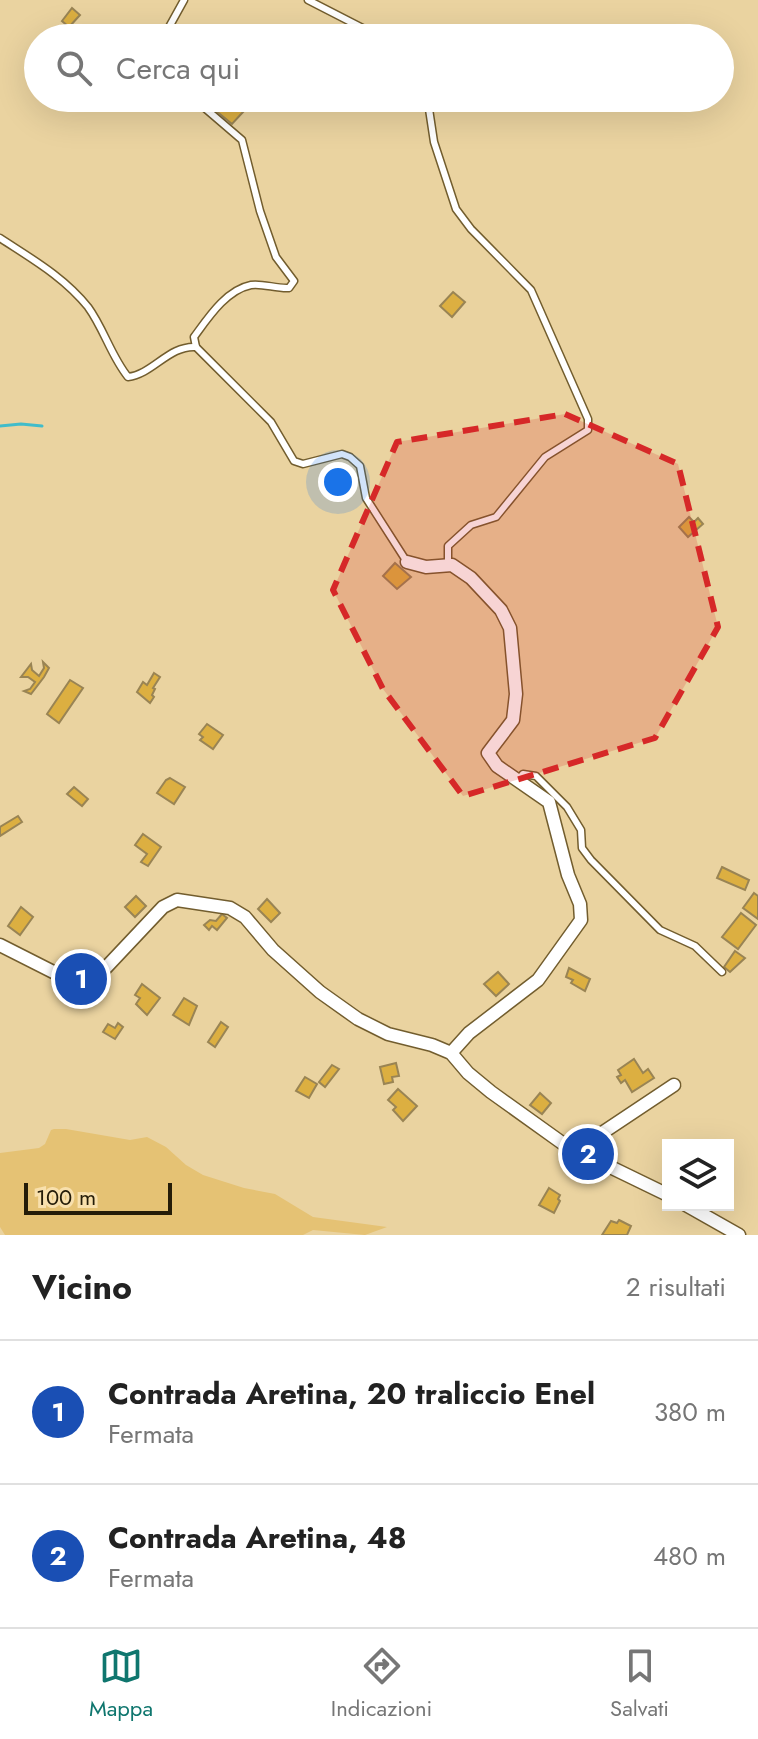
<!DOCTYPE html>
<html lang="it">
<style>
body{margin:0;font-family:Jost,sans-serif;background:#f6f6f6;color:#222}
.controls{position:absolute;right:24px;bottom:24px;display:grid;overflow:hidden;border-radius:0px;box-shadow:0 8px 32px #0002}
.controls button{width:72px;height:72px;display:grid;place-items:center;padding:0;border:0;border-bottom:2px solid #e0e0e0;background:#fff;color:#222;font:40px sans-serif}
.scale{position:absolute;left:24px;bottom:20px;width:148px;box-sizing:border-box;padding-left:8px;border:4px solid #241c08;border-top:0;font-size:22px;line-height:28px;white-space:nowrap;color:#241c08;-webkit-text-stroke:6px #f8e0ad;paint-order:stroke}
.you{position:absolute;left:338px;top:482px;width:28px;height:28px;margin:-20px;border:6px solid #fff;border-radius:50%;background:#1a73e8;box-shadow:0 0 0 12px #1a73e833}
.badge{display:grid;place-items:center;width:52px;height:52px;border-radius:50%;background:#0f766e;color:#fff;font-size:26px;font-weight:700}
.pin{position:absolute;translate:-50% -50%;border:4px solid #fff;box-shadow:0 2px 8px #0006}
.list{margin:0;padding:0;list-style:none}
h2{display:flex;justify-content:space-between;align-items:center;height:104px;margin:0;padding:0 32px;font-size:34px}
h2 small{font-size:26px;font-weight:400;color:#767676}
.list li{display:grid;grid-template-columns:52px 1fr auto;gap:24px;align-items:center;box-sizing:border-box;height:144px;padding:0 32px;border-top:2px solid #e0e0e0}
.list b{display:block;font-size:30px;white-space:nowrap}
.list p{margin:0;font-size:26px;white-space:nowrap;color:#767676}
.list em{font-size:26px;font-style:normal;color:#767676}
.icon{flex:none;width:44px;height:44px;fill:none;stroke:currentColor;stroke-width:2;stroke-linecap:round;stroke-linejoin:round}
.map{position:relative;flex:none;width:758px;height:1235px;overflow:hidden}
.search{position:absolute;background:#fff;box-shadow:0 8px 32px #0002;left:24px;right:24px;top:24px;height:88px;display:flex;align-items:center;gap:20px;box-sizing:border-box;padding:0 28px;border-radius:44px;color:#767676;font-size:30px}
.sheet{height:392px;background:#fff}
nav{display:flex;justify-content:space-around;align-items:center;box-sizing:border-box;height:112px;border-top:2px solid #e0e0e0;background:#fff;font-size:22px;color:#767676}
nav a{display:grid;justify-items:center;gap:4px}
nav .on{color:#0f766e}
.map>svg:first-child{display:block}
</style>
<div class="map">
<svg width="758" height="1235" viewBox="0 0 758 1235">
<rect width="100%" height="100%" fill="#ead3a0"/>
<!-- green -->
<path fill="#e5c274" d="M54 1129H66L130 1140 147 1137 166 1147 186 1165 203 1175 244 1188 275 1194 313 1217 387 1227 365 1235 313 1230 303 1235H5L0 1227V1153L39 1148 45 1144 51 1130Z"/>
<g fill="none" stroke-linecap="round" stroke-linejoin="round">
<!-- stream -->
<path stroke="#41bcca" stroke-width="3" d="M0 426 21 424 42 426"/>
</g>
<!-- building -->
<g fill="#dcaf41" stroke="#998454" stroke-width="2">
<path d="M72 8 80 15 69 27 62 21Z"/>
<path d="M226 98 243 112 232 124 215 110Z"/>
<path d="M453 292 465 302 452 317 440 306Z"/>
<path d="M689 517 694 522 698 518 703 524 688 537 679 527Z"/>
<path d="M395 563 411 577 397 589 383 576Z"/>
<path d="M43 662 49 668 44 677 31 694 24 691 30 689 35 682 28 677H21L31 664 32 670 39 676 44 668Z"/>
<path d="M154 673 160 677 153 688 155 689 152 695 154 697 150 703 137 692 143 682 147 685Z"/>
<path d="M70 680 83 688 59 723 47 714Z"/>
<path d="M207 724 223 735 213 749 200 740 203 737 199 734Z"/>
<path d="M170 778 185 787 174 804 157 793 166 780Z"/>
<path d="M74 787 88 799 82 806 67 794Z"/>
<path d="M18 816 22 822 0 836V827Z"/>
<path d="M143 834 161 847 148 866 141 862 147 854 135 845Z"/>
<path d="M722 867 749 880 745 890 717 878Z"/>
<path d="M754 893 758 896V919L743 908Z"/>
<path d="M136 896 146 906 135 917 125 907Z"/>
<path d="M267 899 280 913 271 922 258 909Z"/>
<path d="M21 907 33 917 20 935 8 926Z"/>
<path d="M741 913 756 925 738 949 722 937Z"/>
<path d="M222 914 227 918 217 930 212 926 209 930 204 925 210 920 216 921Z"/>
<path d="M735 951 745 958 730 972 724 967Z"/>
<path d="M569 968 590 979 585 991 571 983 573 980 566 977Z"/>
<path d="M498 972 509 984 496 996 484 984Z"/>
<path d="M142 984 160 998 147 1015 136 1004 140 998 135 995Z"/>
<path d="M184 998 197 1006 189 1025 173 1015Z"/>
<path d="M221 1022 228 1027 215 1047 208 1042Z"/>
<path d="M118 1023 123 1027 115 1039 103 1032 108 1024 115 1028Z"/>
<path d="M634 1059 643 1073 648 1069 654 1078 632 1092 625 1080 621 1083 617 1077 621 1075 618 1070Z"/>
<path d="M396 1063 399 1076 392 1077 393 1082 384 1084 380 1067Z"/>
<path d="M332 1065 339 1069 325 1087 319 1082Z"/>
<path d="M305 1077 317 1084 309 1098 296 1091Z"/>
<path d="M398 1089 417 1106 403 1121 393 1110 396 1107 388 1100Z"/>
<path d="M540 1093 551 1103 542 1114 530 1105Z"/>
<path d="M549 1188 560 1195 558 1199 560 1201 554 1213 539 1205Z"/>
<path d="M619 1220 631 1226 627 1235H602L611 1221 617 1223Z"/>
</g>
<g fill="none" stroke-linecap="round" stroke-linejoin="round">
<!-- service casing -->
<g stroke="#725d2e" stroke-width="9">
<g id="service">
<path d="M308 0 382 38"/>
<path d="M163 38 184 0"/>
<path d="M193 98 242 140 260 211 276 257 294 281 289 288C277 289 262 283 251 285 226 290 208 318 194 337L196 347 271 422 294 461 303 464 342 454 350 457 360 466 366 498 407 562"/>
<path d="M422 98 429 109 434 142 456 209 471 229 531 290 588 419V430L545 457 496 517 471 525 448 546V565"/>
<path d="M0 238C32 259 64 277 88 307 104 329 111 356 128 377 153 374 169 345 196 347"/>
<path d="M518 780 523 774 536 776 567 807 581 830 582 848 591 860 660 930 695 946 722 972"/>
</g>
</g>
<!-- minor casing -->
<g stroke="#725d2e" stroke-width="15">
<g id="minor">
<path d="M407 562 426 567 452 565 471 578 501 610 510 628 516 694 513 720 488 753 497 766 549 802 568 875 580 904 581 920 538 980 469 1033 451 1053"/>
<path d="M0 945 79 985 89 983 98 976 163 907 177 900 230 908 245 917 273 950 320 992 358 1019 388 1034 432 1045 451 1053 468 1073 491 1092 565 1145 668 1195"/>
<path d="M575 1151 674 1085"/>
<path d="M686 1205 739 1235"/>
</g>
</g>
<!-- service -->
<use href="#service" stroke="#fff" stroke-width="6"/>
<!-- minor -->
<use href="#minor" stroke="#fff" stroke-width="12"/>
</g>
<!-- marked area -->
<path fill="#d62828" fill-opacity="0.2" stroke="#d62828" stroke-width="6" stroke-dasharray="16 10" stroke-linejoin="round" d="M565 414 678 464 718 627 655 738 463 796 383 689 333 590 397 442Z"/>
</svg>
<div class="controls">
<button><svg class="icon" aria-label="layers" viewBox="0 0 24 24"><path d="M12 4l9 5-9 5-9-5zM3 14l9 5 9-5"/></svg></button>
</div>
<div class="scale">100 m</div>
<div class="you"></div>
<div class="pin badge" style="left:81px;top:979px;background:#1a4fb4">1</div>
<div class="pin badge" style="left:588px;top:1154px;background:#1a4fb4">2</div>
<div class="search"><svg class="icon" aria-label="search" viewBox="0 0 24 24"><circle cx="10" cy="10" r="6"/><path d="M15 15l6 6"/></svg>Cerca qui</div>
</div>
<section class="sheet">
<h2>Vicino<small>2 risultati</small></h2>
<ul class="list">
<li><span class="badge" style="background:#1a4fb4">1</span><div><b>Contrada Aretina, 20 traliccio Enel</b><p>Fermata</p></div><em>380 m</em></li>
<li><span class="badge" style="background:#1a4fb4">2</span><div><b>Contrada Aretina, 48</b><p>Fermata</p></div><em>480 m</em></li>
</ul>
</section>
<nav>
<a class="on"><svg class="icon" aria-label="map" viewBox="0 0 24 24"><path d="M3 6l6-2 6 2 6-2v14l-6 2-6-2-6 2zM9 4v14M15 6v14"/></svg>Mappa</a>
<a><svg class="icon" aria-label="directions" viewBox="0 0 24 24"><path d="M12 3l9 9-9 9-9-9zM9 14v-3h6M13 9l2 2-2 2"/></svg>Indicazioni</a>
<a><svg class="icon" aria-label="saved" viewBox="0 0 24 24"><path d="M7 4h10v16l-5-4-5 4z"/></svg>Salvati</a>
</nav>
